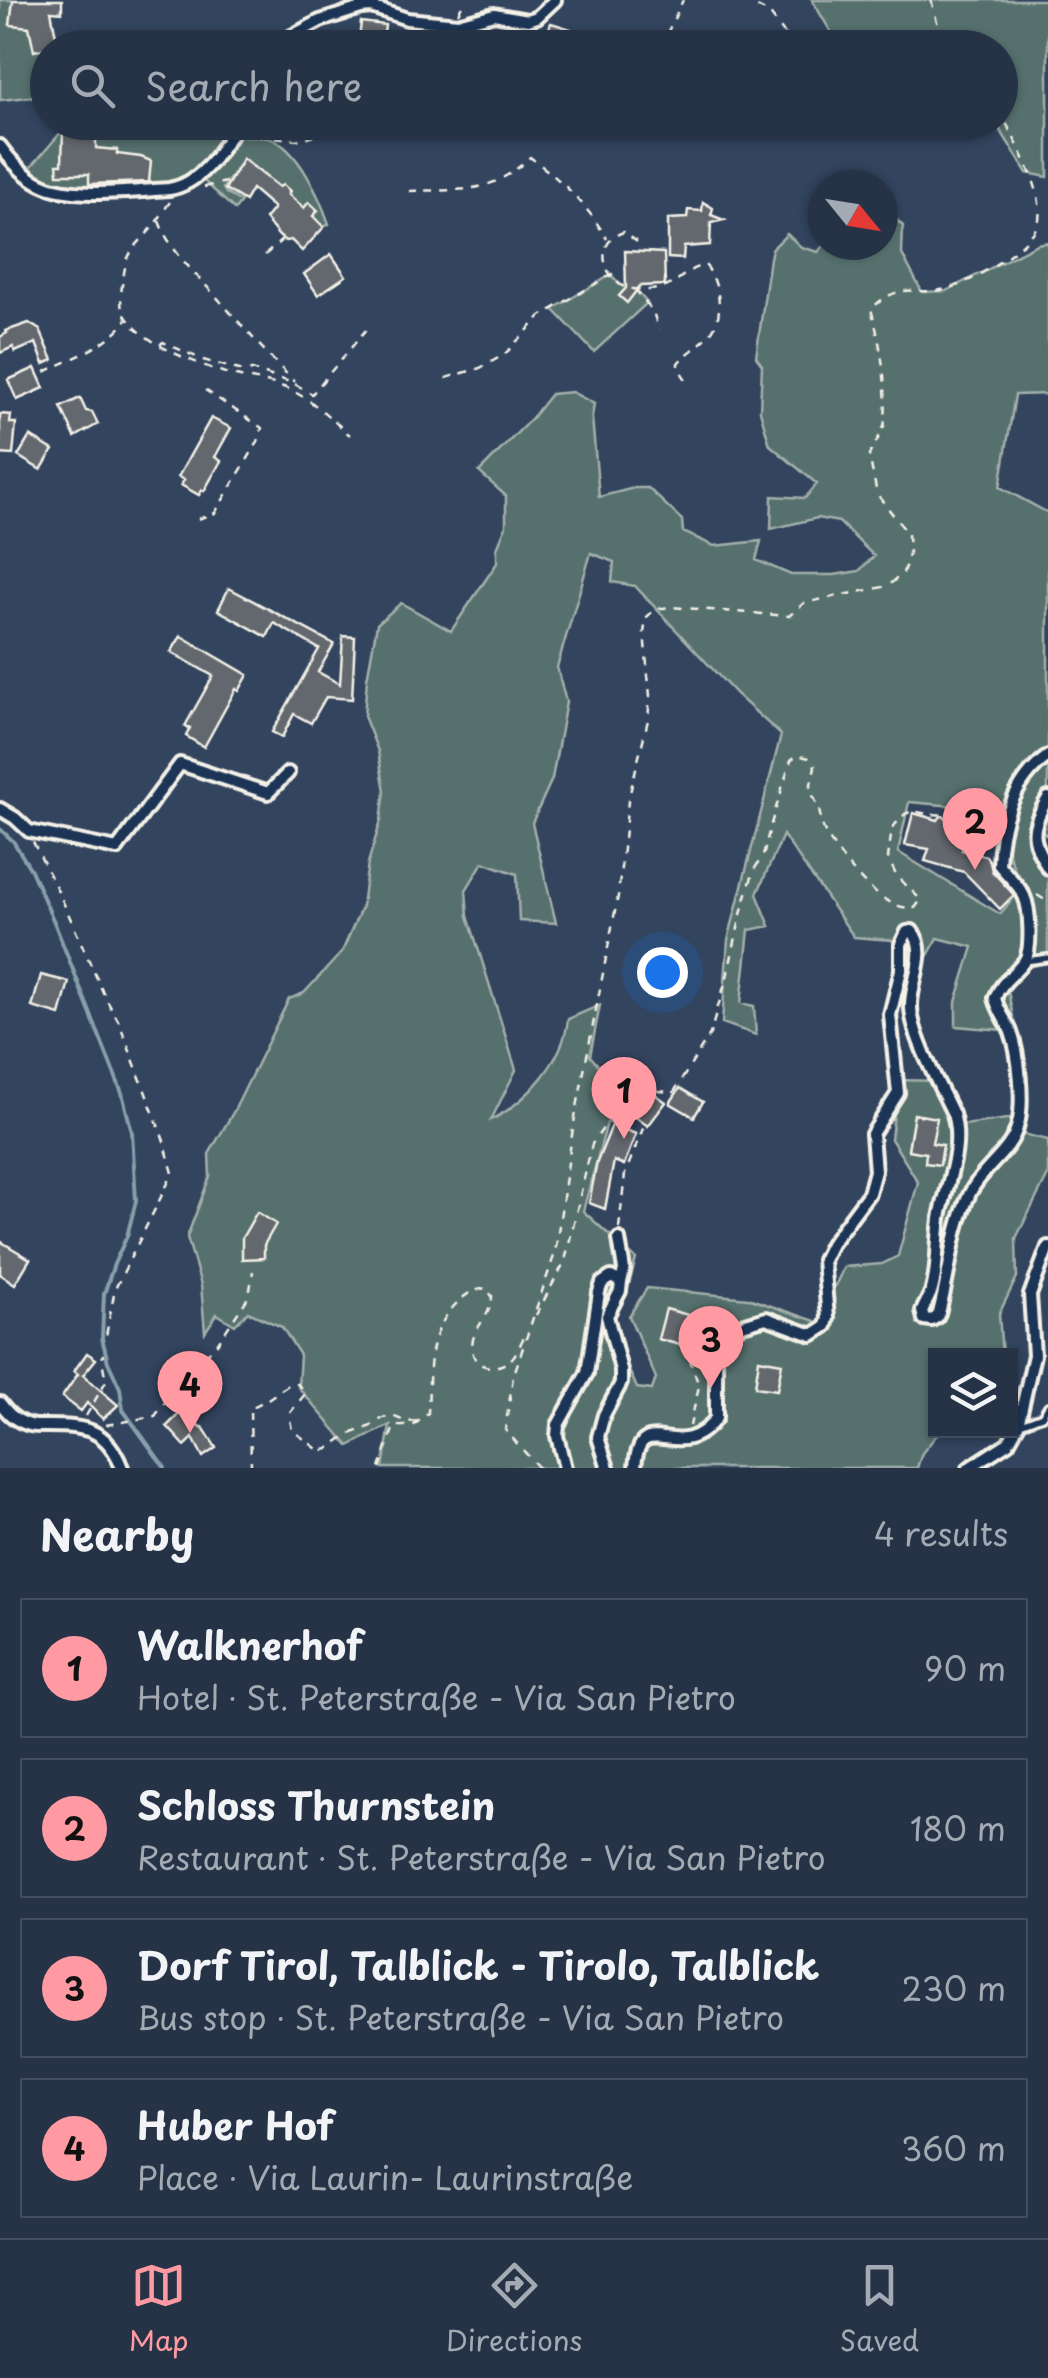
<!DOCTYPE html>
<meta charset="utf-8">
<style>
body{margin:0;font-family:"Playpen Sans",sans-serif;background:#323f51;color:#f1f3f6}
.controls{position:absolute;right:30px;bottom:30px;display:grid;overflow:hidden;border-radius:0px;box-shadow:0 2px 8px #0004}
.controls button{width:90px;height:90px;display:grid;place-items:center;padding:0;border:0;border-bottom:2px solid #424e5f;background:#263346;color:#f1f3f6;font:50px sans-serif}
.compass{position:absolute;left:808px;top:170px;width:90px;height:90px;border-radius:50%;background:#263346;box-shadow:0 2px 8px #0004;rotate:120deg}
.you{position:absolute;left:662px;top:972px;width:35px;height:35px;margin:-25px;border:8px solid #fff;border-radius:50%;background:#1a73e8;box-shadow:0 0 0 15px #1a73e833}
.badge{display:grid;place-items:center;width:65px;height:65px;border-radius:50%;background:#ff9aa2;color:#111;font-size:32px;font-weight:700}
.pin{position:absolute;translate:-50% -82px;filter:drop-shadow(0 2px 5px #0008)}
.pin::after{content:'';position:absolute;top:52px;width:35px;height:30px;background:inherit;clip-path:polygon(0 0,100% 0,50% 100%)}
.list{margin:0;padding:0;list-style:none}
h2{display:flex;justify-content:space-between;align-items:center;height:130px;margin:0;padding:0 40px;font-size:42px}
h2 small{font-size:32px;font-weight:400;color:#a4aab3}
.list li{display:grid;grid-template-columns:65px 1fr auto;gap:30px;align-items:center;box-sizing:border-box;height:140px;margin:0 20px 20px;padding:0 20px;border:2px solid #424e5f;border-radius:0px}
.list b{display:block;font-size:38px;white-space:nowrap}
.list p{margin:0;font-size:32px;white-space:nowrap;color:#a4aab3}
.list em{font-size:32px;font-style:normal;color:#a4aab3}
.icon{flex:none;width:55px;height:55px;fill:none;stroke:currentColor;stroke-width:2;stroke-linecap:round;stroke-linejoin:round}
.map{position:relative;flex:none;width:1048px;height:1468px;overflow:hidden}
.search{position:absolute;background:#263346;box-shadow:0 2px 8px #0004;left:30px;right:30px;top:30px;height:110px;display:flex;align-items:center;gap:25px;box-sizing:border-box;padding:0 35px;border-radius:55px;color:#a4aab3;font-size:38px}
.sheet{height:770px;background:#263346}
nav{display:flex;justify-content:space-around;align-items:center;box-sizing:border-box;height:140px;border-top:2px solid #424e5f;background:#263346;font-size:28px;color:#a4aab3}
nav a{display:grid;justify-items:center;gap:5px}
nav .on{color:#ff9aa2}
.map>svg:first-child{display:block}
</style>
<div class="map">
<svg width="1048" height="1468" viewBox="0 0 1048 1468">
<rect width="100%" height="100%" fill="#32445e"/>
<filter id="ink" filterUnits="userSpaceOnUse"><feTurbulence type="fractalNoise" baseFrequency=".01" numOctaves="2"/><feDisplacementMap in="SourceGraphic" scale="20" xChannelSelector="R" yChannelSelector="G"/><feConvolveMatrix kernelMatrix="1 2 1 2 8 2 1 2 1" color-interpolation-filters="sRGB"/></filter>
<g filter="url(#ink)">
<!-- green -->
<g fill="#546f6d" stroke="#a4b0aa" stroke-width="2.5" fill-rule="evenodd">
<path d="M0 0H44L60 47 48 48 47 95 0 100Z"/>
<path d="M812 0H1048V177L1027 173 996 123 1000 122V48L840 47Z"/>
<path d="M93 123H239L219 151 181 187 60 190 25 174 63 130 92 128Z"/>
<path d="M237 135C247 137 259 136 269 138 298 147 320 198 329 224L324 227 313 216 318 210 309 202 304 208 291 197 284 198 289 191 283 185 279 187 243 159 223 188 226 193 241 202 235 210 205 182 202 177Z"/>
<path d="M883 206 903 226 902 254 922 292 946 291 1037 244 1048 242V394L1015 395 1000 487 1048 513V836L1038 827 1028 841 1048 873V963L1027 967 1007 986 1015 1027 1003 1030 956 1026V1002L973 947 938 938 923 964 892 940 854 937 783 835 757 894 770 926 749 930 741 1003 754 1006 756 1035 722 1023 728 940 781 735 736 694 635 586 612 582 614 562 591 553 557 667 566 702 552 779 532 823 556 923 519 921 517 874 483 862 466 890 468 916 516 1070 491 1120C527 1102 564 1060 568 1019L600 1005 590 1056 617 1086 583 1211 636 1259 628 1288 613 1316 623 1357 637 1388 652 1390 656 1378 629 1316 647 1288 748 1298 818 1322 844 1267 882 1264 898 1256 918 1182 891 1139 898 1080 938 1081 957 1126 1014 1118 1022 1134 1048 1140V1175L1016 1238 1017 1277 999 1314 1002 1355 936 1356V1430L940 1431 922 1453 917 1468H383L390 1425 349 1446 298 1387 300 1355 282 1327 248 1312 235 1325 217 1314 205 1332 201 1285 187 1237 210 1176 209 1154 234 1111 289 999 304 993 342 952 362 906 368 863 381 820 385 791 378 751 364 716 367 679 377 624 401 603 451 631 497 563V548L506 526V496L479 472 531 419 551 394 572 392 594 404 592 417 599 497 634 488H648L682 520 683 532 714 546 761 541 756 560 791 575H834L859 571 874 556 839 522 817 518 771 529 772 496 805 498 817 484 770 445 760 411 762 365 756 357 770 258 772 249 787 234 801 247 818 252 824 245H883ZM909 802 999 810 1010 858 1022 888 1000 914 898 852Z"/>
<path d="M611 275 621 285 634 288 647 303 594 352 553 309Z"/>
</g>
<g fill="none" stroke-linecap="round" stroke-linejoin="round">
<!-- stream -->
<path stroke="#87a0ab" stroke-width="4" d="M0 829 13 841 31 870 54 922 122 1093 132 1132 136 1201 127 1236 114 1264 104 1294 102 1338 108 1362 120 1388 123 1410 165 1468"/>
</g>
<!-- building -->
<g fill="#63686e" stroke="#f4f1e8" stroke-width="2.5">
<path d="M13 0H62V12L51 11 58 46 34 51 29 27 10 25Z"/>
<path d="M361 22 385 25 382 48H358Z"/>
<path d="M551 23 571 29 565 48H507L514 26 546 37Z"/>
<path d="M93 128 92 133 96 134V148L117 150V154L141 157 151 161 149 182 89 184V174H58L57 164H62L63 130Z"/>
<path d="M243 159 279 187 283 185 290 191 288 194 304 208 309 202 318 211 313 216 324 227 302 251 291 240 285 241 279 236 265 219 274 208 252 189 245 201 225 189Z"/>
<path d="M703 202 713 208 711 215 724 220 711 223 710 245 684 247 683 259 668 258V219L687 218 688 210 702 211Z"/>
<path d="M625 251 664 253 665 285 640 286 627 303 619 296 626 288Z"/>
<path d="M331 254 346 276 318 295 304 274Z"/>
<path d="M29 323 40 330 53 360 44 364 36 343 15 352 13 347 0 353V337L7 333 6 331Z"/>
<path d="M35 368 44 388 17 400 8 380Z"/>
<path d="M80 398 86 411 92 412 98 424 75 437 61 407Z"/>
<path d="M0 414 11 415 10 423H16L13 455 0 454Z"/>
<path d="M211 418 231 428 215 457 221 461 204 491 202 490 199 495 181 485 184 480 178 477Z"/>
<path d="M30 436 53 450 41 470 18 456Z"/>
<path d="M229 588 334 644 318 672 340 684 343 636 355 637 352 699 326 697 311 723 294 714 282 737 272 732 319 649 274 623 267 637 218 610Z"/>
<path d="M181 636 248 675 239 691 236 689 204 747 186 736 190 728 185 726 213 676 171 652Z"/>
<path d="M913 813 938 820 941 816 951 818 954 826 967 831 962 850 986 856 990 862 992 871 1014 895 1000 909 964 872 925 861 929 849 905 845Z"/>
<path d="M41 975 69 982 60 1015 32 1007Z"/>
<path d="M644 1086 666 1102 648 1126 625 1109Z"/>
<path d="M680 1088 703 1102 694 1117 670 1103Z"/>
<path d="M914 1114 937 1118 932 1143 943 1145 940 1165 925 1163 926 1153 908 1150Z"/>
<path d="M612 1125 636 1134 624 1165 614 1161 605 1209 589 1203 597 1162Z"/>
<path d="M257 1212 276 1224 264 1245V1258L242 1259V1238Z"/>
<path d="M0 1241 30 1259 15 1284 0 1274Z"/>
<path d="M666 1309 688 1315 680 1345 658 1339Z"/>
<path d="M87 1353 96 1359 83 1375 118 1405 103 1419 87 1403 81 1411 62 1397 78 1374 74 1371Z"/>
<path d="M759 1359 782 1363 777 1390 755 1387Z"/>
<path d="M183 1410 200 1427H203L216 1448 203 1457 193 1438 185 1446 167 1426Z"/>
</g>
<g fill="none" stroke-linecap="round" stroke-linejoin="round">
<!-- lane casing -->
<g stroke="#f4f1e8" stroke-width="12">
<g id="lane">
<path d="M1026 961 1048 958"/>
<path d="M1018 1425 1042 1416 1048 1406"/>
</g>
</g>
<!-- street casing -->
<g stroke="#f4f1e8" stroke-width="18">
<g id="street">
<path d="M282 48 292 36 320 21 361 8 371 7 407 19 458 24 494 14 528 20 537 17 555 0"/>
<path d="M0 146C11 161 24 176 41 184 70 199 135 191 169 189 202 184 222 149 239 122"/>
<path d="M1048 798C1030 828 1030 839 1048 868"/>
<path d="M0 809 15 818 29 831 117 849 180 764 268 793 288 773"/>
<path d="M619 1239 624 1270 621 1282"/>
<path d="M0 1403C7 1412 13 1419 24 1423 32 1427 39 1426 47 1426 85 1426 107 1428 122 1468"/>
<path d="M565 1468 557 1436 558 1425 587 1373 599 1292 602 1283 611 1277 621 1282 620 1291 607 1316 621 1370V1383L604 1415 598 1437 608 1468"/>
<path d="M635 1468C638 1418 665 1446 690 1438 700 1435 710 1427 716 1418V1346L729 1329 766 1318 812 1335 826 1326 828 1318 823 1260 831 1244 869 1193 875 1171 872 1134 898 1093 890 1015 901 970V944L907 932 912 931C929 951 911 981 911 1005 910 1033 941 1088 953 1114 963 1146 948 1181 941 1213 936 1238 939 1265 932 1290 929 1298 925 1304 922 1311L924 1319 932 1320 937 1317 939 1313C950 1273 952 1231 970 1193 982 1168 1012 1152 1018 1124 1024 1102 1019 1054 1011 1032 1006 1020 998 1011 995 998 1001 981 1016 974 1025 960 1032 948 1030 909 1024 896 1019 885 1007 875 999 865 1000 824 1013 782 1048 756"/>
<path d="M969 1468 1008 1443 1018 1425 1034 1355 1030 1295 1048 1247"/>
</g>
</g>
<!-- path -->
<g stroke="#f4f1e8" stroke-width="2.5" stroke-dasharray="8 8" stroke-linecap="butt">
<path d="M743 0 769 13 795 48"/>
<path d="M931 0 938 25 960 48"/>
<path d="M458 13 465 0"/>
<path d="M660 48 683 0"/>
<path d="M244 133 296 140 369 122"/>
<path d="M204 187 226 182"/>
<path d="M409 191C461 189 490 196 530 157 563 182 585 202 607 239"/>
<path d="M170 202C165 208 162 215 157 221 149 234 135 243 128 258 124 267 118 302 123 311 138 343 196 363 228 374 248 380 268 380 288 389 312 399 331 419 350 435"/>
<path d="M159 221C170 252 200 278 221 302 245 329 269 357 295 382"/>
<path d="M637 242 624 232C594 241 602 276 624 287 630 289 641 290 648 290 679 289 680 270 705 265 718 279 724 311 714 328 706 342 689 351 678 363V367L688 383"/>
<path d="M265 255 283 239"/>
<path d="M635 289 653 312 659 330"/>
<path d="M160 345 163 342 203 360 243 371 252 370 293 383 312 394 366 330"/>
<path d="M45 372C74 357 108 346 127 319"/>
<path d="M446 378 480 368 504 355 541 316 619 270"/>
<path d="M198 519 215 513 258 442 262 428 205 390"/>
<path d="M33 842 60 895 106 999 119 1022 164 1141 173 1173 115 1289 105 1341"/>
<path d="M1037 895 1048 902"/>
<path d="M619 1228 625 1174 644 1126"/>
<path d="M536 1315 565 1261 592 1144 604 1127 624 1112 639 1090 674 1092 710 1034 728 973 742 910 754 870 764 853 770 827 791 760 797 755 809 758 815 766C814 773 810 783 811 790 811 793 816 801 817 804 821 814 821 826 826 835 843 861 880 911 915 908L921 900 896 875 888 858 892 828 905 814 913 811 928 814 950 815 993 830"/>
<path d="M689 1326 688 1354 699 1386 690 1426"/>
<path d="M86 1416 106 1381 102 1360 103 1354"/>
<path d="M106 1425 155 1416 183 1378 217 1344 249 1296 253 1271"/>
<path d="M251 1468 250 1408 265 1401 291 1383 298 1384 305 1394 289 1414 292 1430 320 1451 328 1449 347 1435 369 1427 383 1418 392 1416 407 1422 420 1421"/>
<path d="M380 1468 394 1426H413L428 1413C430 1371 426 1333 458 1302 466 1294 475 1289 486 1288L492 1296C492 1316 472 1327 472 1347 472 1372 501 1371 513 1357 518 1351 521 1342 525 1335"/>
<path d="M539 1468 505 1430 513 1377 555 1253 573 1128 618 896 628 801 648 720 650 696 644 633 646 618 655 609 671 607 789 616 804 603 888 586 903 573 909 554 908 534 877 494 869 455C874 444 885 431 885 419 888 389 880 338 871 309 904 278 916 298 950 288 970 282 993 267 1010 254 1022 245 1036 235 1039 219 1044 187 1014 140 1000 111"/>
</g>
<!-- lane -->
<use href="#lane" stroke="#1d3557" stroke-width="5"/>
<!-- street -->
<use href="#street" stroke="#1d3557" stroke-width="10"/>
</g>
</g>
</svg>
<div class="controls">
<button><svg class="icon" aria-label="layers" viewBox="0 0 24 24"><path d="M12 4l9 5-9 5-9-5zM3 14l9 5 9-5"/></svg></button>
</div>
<svg class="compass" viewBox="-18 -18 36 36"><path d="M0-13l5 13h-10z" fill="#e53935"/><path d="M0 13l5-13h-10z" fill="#a4aab3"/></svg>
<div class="you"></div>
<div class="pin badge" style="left:624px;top:1139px">1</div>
<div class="pin badge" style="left:975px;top:870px">2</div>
<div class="pin badge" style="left:711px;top:1388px">3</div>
<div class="pin badge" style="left:190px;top:1433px">4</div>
<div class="search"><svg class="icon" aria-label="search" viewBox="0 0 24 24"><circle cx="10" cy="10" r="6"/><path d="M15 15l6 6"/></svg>Search here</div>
</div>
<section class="sheet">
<h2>Nearby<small>4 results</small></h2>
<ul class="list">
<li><span class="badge">1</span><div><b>Walknerhof</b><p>Hotel · St. Peterstraße - Via San Pietro</p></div><em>90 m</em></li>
<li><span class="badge">2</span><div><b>Schloss Thurnstein</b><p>Restaurant · St. Peterstraße - Via San Pietro</p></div><em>180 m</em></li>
<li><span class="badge">3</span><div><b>Dorf Tirol, Talblick - Tirolo, Talblick</b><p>Bus stop · St. Peterstraße - Via San Pietro</p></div><em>230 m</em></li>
<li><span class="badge">4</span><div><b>Huber Hof</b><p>Place · Via Laurin- Laurinstraße</p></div><em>360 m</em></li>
</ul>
</section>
<nav>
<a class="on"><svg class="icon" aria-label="map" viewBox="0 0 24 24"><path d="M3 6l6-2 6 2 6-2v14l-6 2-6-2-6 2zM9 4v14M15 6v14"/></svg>Map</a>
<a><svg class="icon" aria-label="directions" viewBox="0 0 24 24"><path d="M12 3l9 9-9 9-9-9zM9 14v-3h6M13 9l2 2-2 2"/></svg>Directions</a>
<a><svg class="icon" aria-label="saved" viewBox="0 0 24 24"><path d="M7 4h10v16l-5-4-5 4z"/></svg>Saved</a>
</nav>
